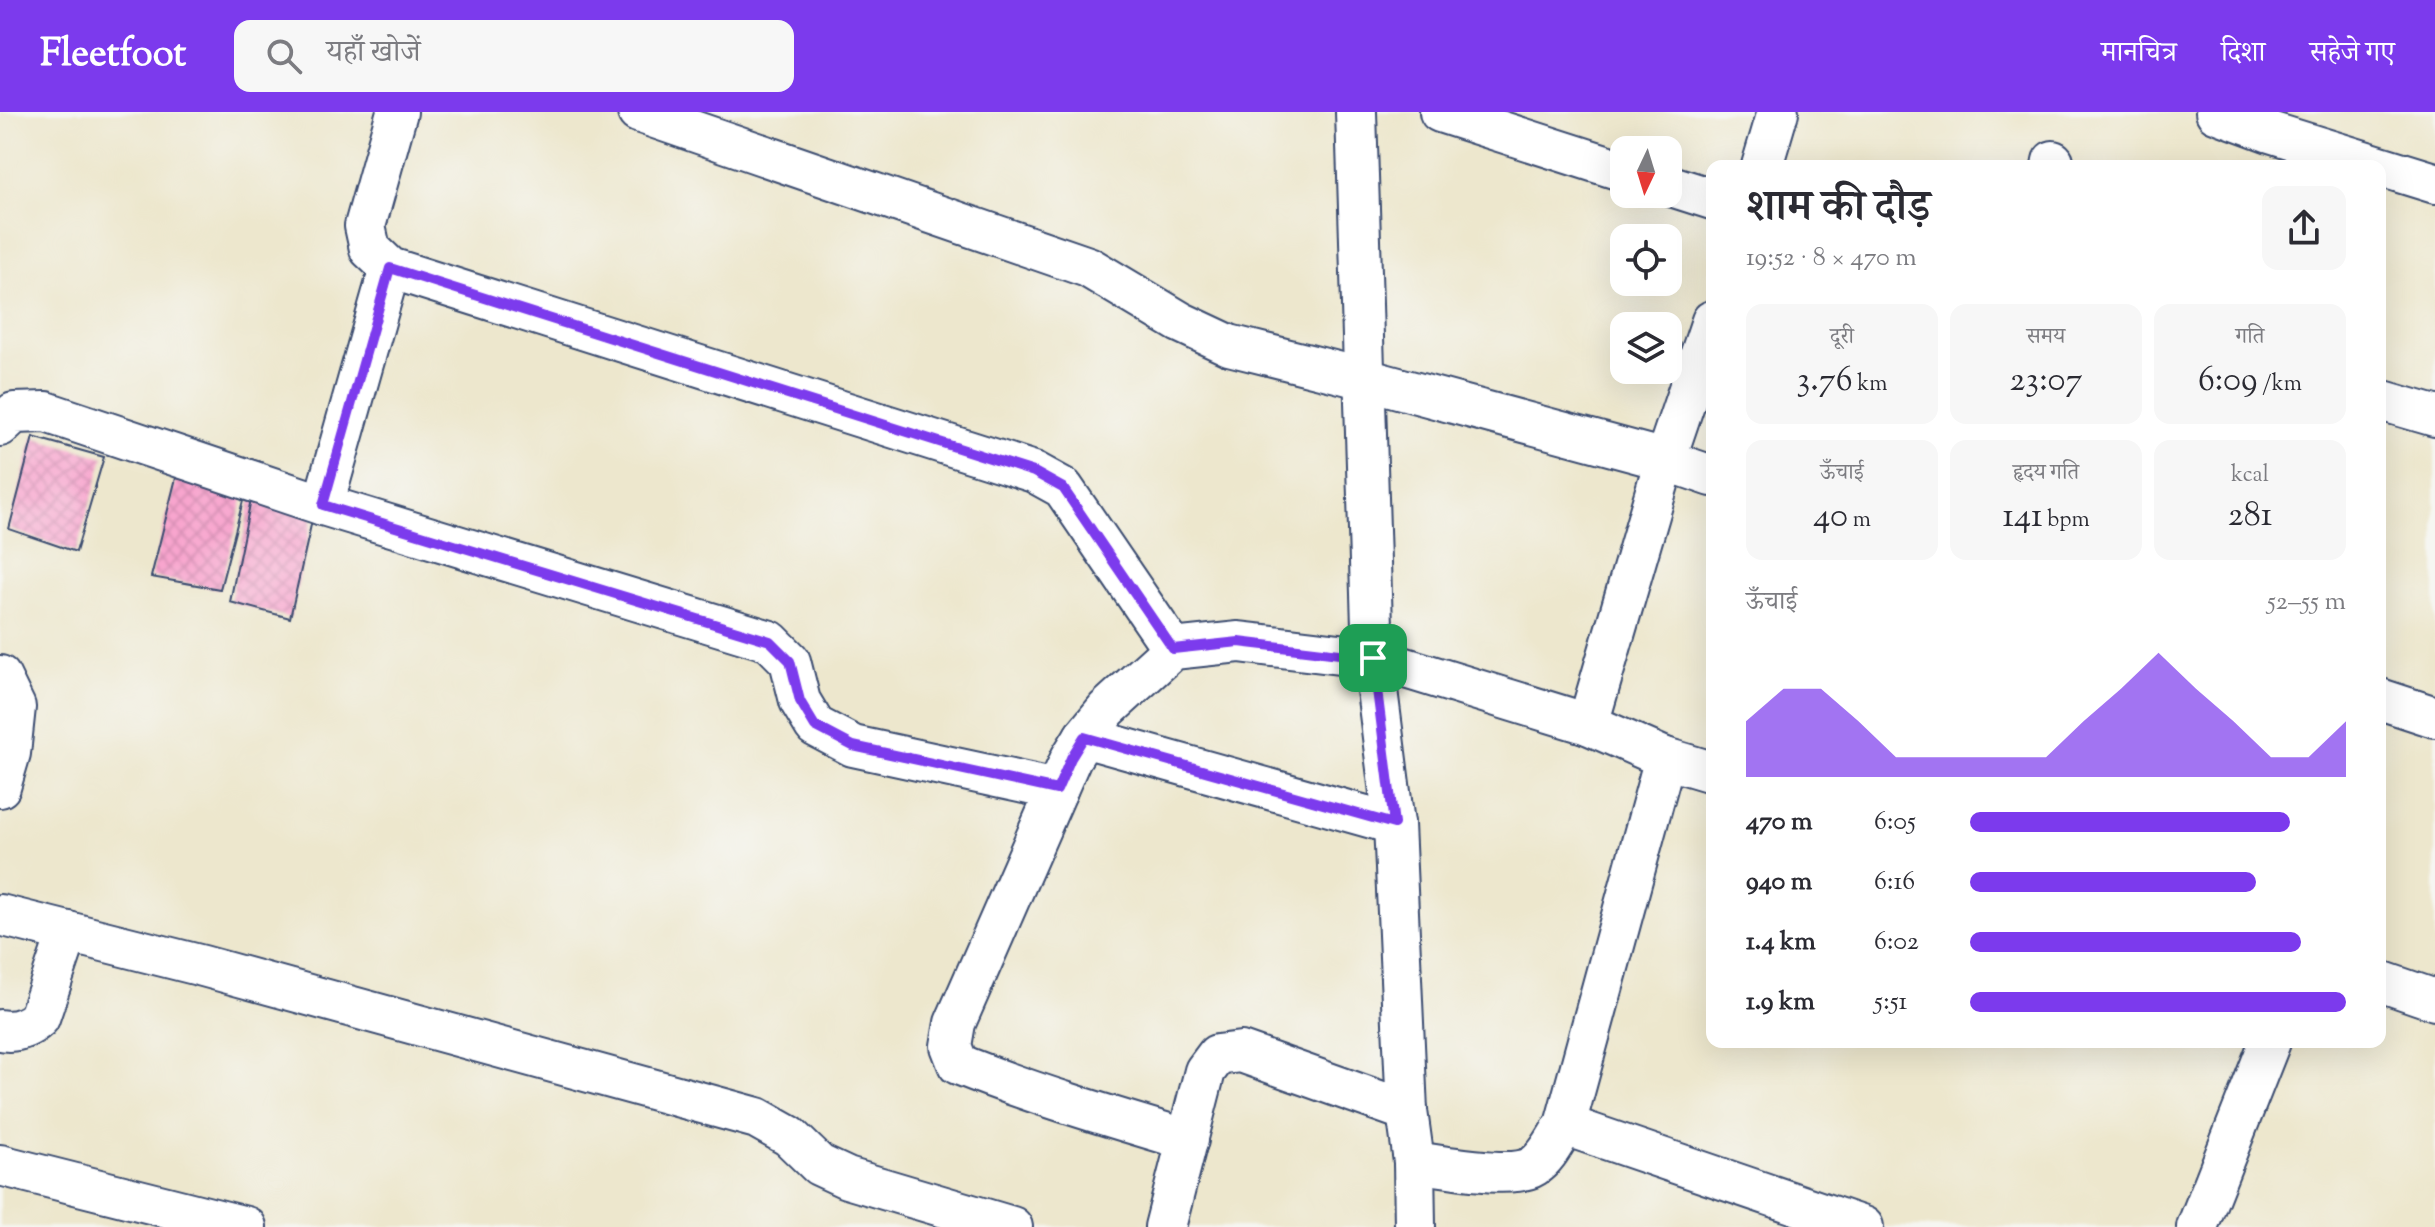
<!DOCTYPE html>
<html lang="hi">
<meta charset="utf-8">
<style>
body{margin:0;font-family:"Sorts Mill Goudy","Noto Serif Devanagari",serif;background:#f7f7f7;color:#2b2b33;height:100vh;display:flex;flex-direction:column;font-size:30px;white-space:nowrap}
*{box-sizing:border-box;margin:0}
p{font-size:26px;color:#7c7c81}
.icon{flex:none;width:44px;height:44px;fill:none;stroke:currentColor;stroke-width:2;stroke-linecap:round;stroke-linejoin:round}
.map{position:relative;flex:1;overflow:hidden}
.details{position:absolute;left:1706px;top:48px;width:680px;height:888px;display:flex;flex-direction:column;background:#fff;border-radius:16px;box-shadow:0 8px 32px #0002}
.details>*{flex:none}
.needle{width:52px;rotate:184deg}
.fabs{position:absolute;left:1610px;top:24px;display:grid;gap:16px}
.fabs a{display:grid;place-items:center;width:72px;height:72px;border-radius:16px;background:#fff;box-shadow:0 8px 32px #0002;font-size:40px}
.pin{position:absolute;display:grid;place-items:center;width:68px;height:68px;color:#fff;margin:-34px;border-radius:16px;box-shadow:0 4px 12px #0006}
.round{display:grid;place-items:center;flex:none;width:84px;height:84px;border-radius:16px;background:#f7f7f7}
.overview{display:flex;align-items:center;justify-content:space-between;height:136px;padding:0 40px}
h1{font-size:44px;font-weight:600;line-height:60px}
.stats{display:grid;grid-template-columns:repeat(3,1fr);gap:12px;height:136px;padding:8px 40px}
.stats div{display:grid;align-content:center;border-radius:16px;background:#f7f7f7;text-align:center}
.stats b{font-size:34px;font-weight:600}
.stats small{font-size:22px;font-weight:400}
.stats p{font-size:22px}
.chart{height:224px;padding:16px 40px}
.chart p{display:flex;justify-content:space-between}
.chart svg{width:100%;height:144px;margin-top:8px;fill:#7c3aed;opacity:.7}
ul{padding:0 40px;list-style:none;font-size:26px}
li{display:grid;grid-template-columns:128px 96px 1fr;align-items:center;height:60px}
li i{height:20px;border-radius:10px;background:#7c3aed}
header{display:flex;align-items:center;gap:48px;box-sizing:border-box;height:112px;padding:0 40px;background:#7c3aed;color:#fff}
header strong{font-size:38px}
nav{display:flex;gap:44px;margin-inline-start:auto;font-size:28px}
.search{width:560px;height:72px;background:#f7f7f7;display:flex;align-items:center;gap:20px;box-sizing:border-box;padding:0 28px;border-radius:16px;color:#7c7c81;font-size:30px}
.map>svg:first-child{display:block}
</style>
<header>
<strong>Fleetfoot</strong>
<div class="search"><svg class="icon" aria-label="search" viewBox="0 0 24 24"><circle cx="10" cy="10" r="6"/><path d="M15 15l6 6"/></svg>यहाँ खोजें</div>
<nav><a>मानचित्र</a><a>दिशा</a><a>सहेजे गए</a></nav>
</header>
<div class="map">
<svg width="2435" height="1115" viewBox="0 0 2435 1115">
<defs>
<pattern id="building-cross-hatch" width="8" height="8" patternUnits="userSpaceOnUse" patternTransform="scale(2)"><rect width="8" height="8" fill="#f8a5ce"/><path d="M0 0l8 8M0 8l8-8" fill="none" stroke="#d48eb3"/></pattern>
</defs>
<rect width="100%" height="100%" fill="#f6f6f2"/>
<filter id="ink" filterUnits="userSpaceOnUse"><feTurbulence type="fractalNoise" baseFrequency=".0125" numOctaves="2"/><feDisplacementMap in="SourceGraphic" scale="16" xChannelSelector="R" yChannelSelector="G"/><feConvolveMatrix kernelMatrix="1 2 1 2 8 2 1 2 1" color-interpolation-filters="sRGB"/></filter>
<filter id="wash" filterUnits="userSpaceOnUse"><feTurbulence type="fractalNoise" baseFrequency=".006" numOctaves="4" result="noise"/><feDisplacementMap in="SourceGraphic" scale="32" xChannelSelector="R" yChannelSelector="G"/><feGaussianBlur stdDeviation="1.8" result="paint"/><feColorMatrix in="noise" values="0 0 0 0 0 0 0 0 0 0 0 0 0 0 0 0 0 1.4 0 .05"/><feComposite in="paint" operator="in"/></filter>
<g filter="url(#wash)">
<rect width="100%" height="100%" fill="#ede7cd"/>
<g id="blocks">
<!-- building -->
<g fill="url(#building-cross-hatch)">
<path d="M33,325L104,345L76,440L9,417Z"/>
<path d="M176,366L245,381L220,477L151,465Z"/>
<path d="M251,387L313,404L290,506L230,490Z"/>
</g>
</g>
</g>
<g filter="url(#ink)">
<use href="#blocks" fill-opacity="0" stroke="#3a4b6f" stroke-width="2"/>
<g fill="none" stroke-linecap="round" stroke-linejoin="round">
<defs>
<g id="minor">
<path d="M397,0L365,114L370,137L390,156L1034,360L1063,376L1173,537"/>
<path d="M638,0L1088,155L1180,210L1229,233L1365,267L1665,348L1712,364"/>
<path d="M1356,0L1373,546L1394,712L1407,999L1414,1050L1415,1115"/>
<path d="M1440,0L1624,59"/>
<path d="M2216,0L2270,20L2435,71"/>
<path d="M1762,54L1778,0"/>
<path d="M2052,54L2053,49"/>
<path d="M1668,73L1712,87"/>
<path d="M2380,288L2435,304"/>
<path d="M0,314L14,301L46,300L323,393L770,529L790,549L800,589L815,614L853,634L1057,678"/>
<path d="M323,393L390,156"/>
<path d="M0,564L15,595L10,641L0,675"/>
<path d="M2380,587L2435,605"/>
<path d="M1588,612L1665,348L1712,209"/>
<path d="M1084,625L1107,597L1173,537L1239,530L1373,546L1588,612L1665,646L1565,1013C1556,1026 1548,1045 1534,1054C1513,1068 1440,1053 1414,1050"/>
<path d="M1665,646L1712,660"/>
<path d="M0,803L203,854L757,1006L789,1024L819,1053L847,1066L1012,1115"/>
<path d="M2380,869L2435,888"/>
<path d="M0,918C15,921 28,916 39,906L68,820"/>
<path d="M1565,1013L1863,1115"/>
<path d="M1188,1028C1111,1005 1033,982 958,952L951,934L955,911L1071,646L1084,625L1394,712"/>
<path d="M0,1053L246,1115"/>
<path d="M1165,1115L1205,959L1217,943L1241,940L1407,999"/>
<path d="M2197,1115L2270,930"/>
</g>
</defs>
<!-- minor casing -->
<use href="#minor" stroke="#3a4b6f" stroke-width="44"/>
<!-- minor -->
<use href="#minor" stroke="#fff" stroke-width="40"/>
</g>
</g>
<g fill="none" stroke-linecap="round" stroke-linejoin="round" filter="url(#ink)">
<defs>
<path id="route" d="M390,156L1034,360L1063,376L1173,537L1239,530L1373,546L1394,712L1084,625L1071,646L1057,678L853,634L815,614L800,589L790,549L770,529L323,393Z"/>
</defs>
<!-- route casing -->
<use href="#route" stroke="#fff" stroke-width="16"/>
<!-- route -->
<use href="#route" stroke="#7c3aed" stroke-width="10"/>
</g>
</svg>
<div class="fabs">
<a><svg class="needle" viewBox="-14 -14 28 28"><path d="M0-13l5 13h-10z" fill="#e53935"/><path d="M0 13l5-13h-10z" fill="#7c7c81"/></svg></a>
<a><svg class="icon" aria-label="locate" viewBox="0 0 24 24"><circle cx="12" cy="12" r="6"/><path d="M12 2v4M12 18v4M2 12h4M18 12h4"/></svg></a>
<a><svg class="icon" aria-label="layers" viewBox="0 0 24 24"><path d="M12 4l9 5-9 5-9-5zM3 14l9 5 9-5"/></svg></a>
</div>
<div class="pin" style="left:1373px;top:546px;background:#1e9e55"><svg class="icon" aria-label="arrive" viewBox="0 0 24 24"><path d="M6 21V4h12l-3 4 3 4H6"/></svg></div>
<section class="details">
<div class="overview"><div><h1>शाम की दौड़</h1><p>19:52 · 8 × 470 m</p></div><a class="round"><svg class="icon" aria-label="share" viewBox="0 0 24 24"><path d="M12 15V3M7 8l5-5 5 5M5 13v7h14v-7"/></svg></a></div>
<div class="stats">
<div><p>दूरी</p><b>3.76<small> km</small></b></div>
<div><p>समय</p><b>23:07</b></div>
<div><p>गति</p><b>6:09<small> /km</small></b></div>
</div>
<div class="stats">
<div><p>ऊँचाई</p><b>40<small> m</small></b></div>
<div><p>हृदय गति</p><b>141<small> bpm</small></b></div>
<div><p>kcal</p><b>281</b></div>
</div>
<div class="chart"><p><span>ऊँचाई</span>52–55 m</p>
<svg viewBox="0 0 160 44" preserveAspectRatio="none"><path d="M0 44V27L10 17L20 17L30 27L40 38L50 38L60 38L70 38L80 38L90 27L100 17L110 6L120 17L130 27L140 38L150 38L160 27V44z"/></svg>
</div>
<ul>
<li><b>470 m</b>6:05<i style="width:85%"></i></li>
<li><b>940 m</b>6:16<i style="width:76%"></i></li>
<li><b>1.4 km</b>6:02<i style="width:88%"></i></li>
<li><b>1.9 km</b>5:51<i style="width:100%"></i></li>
</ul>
</section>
</div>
